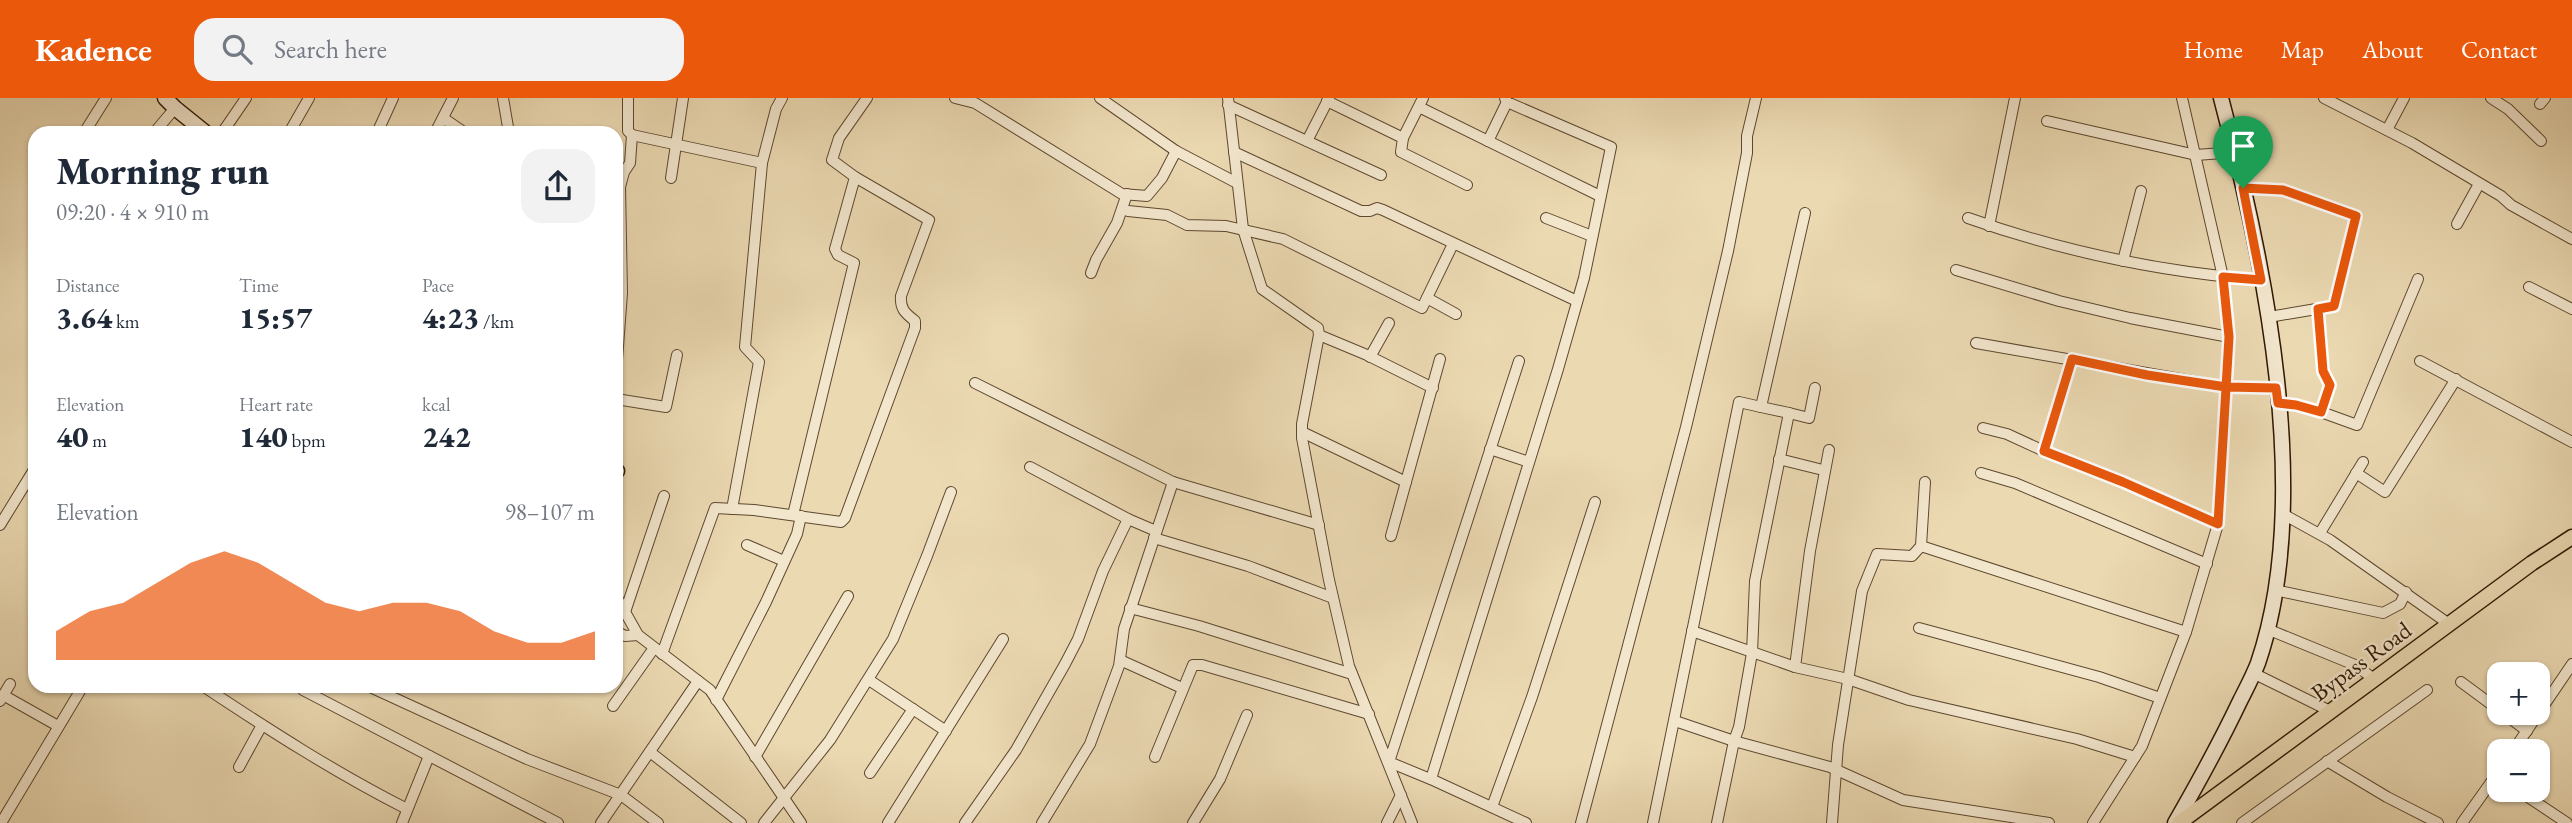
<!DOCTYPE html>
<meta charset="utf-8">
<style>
body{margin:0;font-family:"EB Garamond",serif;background:#f2f2f3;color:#1f2937;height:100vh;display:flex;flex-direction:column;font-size:26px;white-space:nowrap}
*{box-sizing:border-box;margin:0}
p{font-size:23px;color:#747a83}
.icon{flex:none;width:38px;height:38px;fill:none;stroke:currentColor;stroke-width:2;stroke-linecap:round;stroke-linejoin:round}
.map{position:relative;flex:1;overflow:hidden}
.sheet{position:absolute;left:28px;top:28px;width:595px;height:567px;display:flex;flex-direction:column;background:#fff;border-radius:21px;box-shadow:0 2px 5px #0004}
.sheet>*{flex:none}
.fabs{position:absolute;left:2487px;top:564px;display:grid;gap:14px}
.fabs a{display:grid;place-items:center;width:63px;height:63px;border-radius:14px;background:#fff;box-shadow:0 2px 5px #0004;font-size:35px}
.pin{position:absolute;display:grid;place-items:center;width:60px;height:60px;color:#fff;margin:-72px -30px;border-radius:50% 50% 50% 0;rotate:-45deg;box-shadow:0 0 7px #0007}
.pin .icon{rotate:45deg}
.round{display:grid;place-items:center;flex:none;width:74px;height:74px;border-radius:21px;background:#f2f2f3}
.headline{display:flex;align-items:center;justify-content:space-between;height:119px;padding:0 28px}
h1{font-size:38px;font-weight:800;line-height:52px}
.figures{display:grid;grid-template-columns:repeat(3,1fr);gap:10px;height:119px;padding:7px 28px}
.figures div{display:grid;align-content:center}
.figures b{font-size:30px;font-weight:800}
.figures small{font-size:19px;font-weight:400}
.figures p{font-size:19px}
.chart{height:196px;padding:14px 28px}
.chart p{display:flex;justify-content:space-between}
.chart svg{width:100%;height:126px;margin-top:7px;fill:#ea580c;opacity:.7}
header{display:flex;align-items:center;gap:42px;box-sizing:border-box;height:98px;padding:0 35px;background:#ea580c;color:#fff}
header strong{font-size:33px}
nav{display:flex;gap:38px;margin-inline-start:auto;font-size:24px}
.search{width:490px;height:63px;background:#f2f2f3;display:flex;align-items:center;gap:18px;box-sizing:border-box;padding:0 24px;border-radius:21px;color:#747a83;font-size:26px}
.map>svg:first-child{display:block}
</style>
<header>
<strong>Kadence</strong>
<div class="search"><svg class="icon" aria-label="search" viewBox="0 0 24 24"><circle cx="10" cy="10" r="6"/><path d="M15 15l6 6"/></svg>Search here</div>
<nav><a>Home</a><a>Map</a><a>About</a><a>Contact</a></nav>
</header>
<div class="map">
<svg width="2572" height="725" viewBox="0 0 2572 725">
<rect width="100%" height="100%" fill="#ebd9b2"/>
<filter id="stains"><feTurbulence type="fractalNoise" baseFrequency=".00286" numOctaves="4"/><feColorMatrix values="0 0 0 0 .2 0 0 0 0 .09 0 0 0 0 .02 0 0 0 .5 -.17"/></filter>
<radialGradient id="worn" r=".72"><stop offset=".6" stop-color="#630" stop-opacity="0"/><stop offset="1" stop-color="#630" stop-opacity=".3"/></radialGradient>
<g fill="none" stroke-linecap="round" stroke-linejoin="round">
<defs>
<g id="street">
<path d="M503,0L509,35"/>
<path d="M955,0L975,5L1122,96L1147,98L1162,80L1176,53"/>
<path d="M1100,0L1176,53L1237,85"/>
<path d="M1228,0L1243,131L1262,191L1312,226L1318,230L1319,237L1302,326V340L1329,482L1349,568L1412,725"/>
<path d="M1423,0L1403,40L1401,54L1467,87"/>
<path d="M2324,0L2412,45L2501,98L2511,107L2572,141"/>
<path d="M2491,0L2508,11L2541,43"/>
<path d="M1327,3L1403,40"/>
<path d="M2540,6L2545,0"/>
<path d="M1228,7L1381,77"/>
<path d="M1419,9L1600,98"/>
<path d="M443,20L465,35"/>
<path d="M2047,23L2196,57L2236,54"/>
<path d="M2387,32L2404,0"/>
<path d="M84,35L106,0"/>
<path d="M154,35L175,10"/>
<path d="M222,35L246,0"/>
<path d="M289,35L309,0"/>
<path d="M377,35L393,0"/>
<path d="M435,35L453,0"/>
<path d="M632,37L762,65L776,11L782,0"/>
<path d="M1307,43L1329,0"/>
<path d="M1488,43L1507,4"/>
<path d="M1234,54L1361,113H1370L1377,110L1383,112L1577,203"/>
<path d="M671,80L683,0"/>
<path d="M2243,90L2283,92L2356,118L2334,208L2269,219"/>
<path d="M1128,113L1167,117L1187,127L1226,128L1283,141L1422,210L1453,146"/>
<path d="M1546,120L1592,138"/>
<path d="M1968,120C2061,153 2162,174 2261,182"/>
<path d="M2457,126L2479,86"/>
<path d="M1989,128L2015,0"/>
<path d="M2123,163L2141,93"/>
<path d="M1956,172L2059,203L2130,220L2229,239"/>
<path d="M1091,175L1096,162L1117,125L1127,96"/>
<path d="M2529,189L2572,211"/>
<path d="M1427,200L1456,216"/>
<path d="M1319,237L1367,257L1433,290"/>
<path d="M1976,245L2226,289L2276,290"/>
<path d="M1370,259L1389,225"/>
<path d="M2072,262L2044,353L2123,384L2218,426"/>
<path d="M1519,263L1389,664L1435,683L1526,725"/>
<path d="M2420,263L2572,344"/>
<path d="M616,275L622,195L620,89L624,74L630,65L632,37L628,33V0"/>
<path d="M975,285L1173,384L1319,427"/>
<path d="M616,301L666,309L677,257"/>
<path d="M2278,305L2296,307L2321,314L2330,287L2323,273L2318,211"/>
<path d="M2321,314L2357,327L2418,181"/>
<path d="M1789,315L1809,320L1815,290"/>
<path d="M1983,330L2007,336L2044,353"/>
<path d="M1302,334L1406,384"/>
<path d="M1490,351L1529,364"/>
<path d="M1779,361L1819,371"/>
<path d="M1030,369L1128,421L1156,433"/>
<path d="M1981,375L2015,385L2207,466"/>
<path d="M2356,375L2385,394L2456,281"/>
<path d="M1925,384L1921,448L2186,534"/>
<path d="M732,411L759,264L745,249L762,65"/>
<path d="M2281,415L2330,442L2449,526"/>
<path d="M793,417L854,165L838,157L835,151L855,79"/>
<path d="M0,427L35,370"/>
<path d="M2320,435L2363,364"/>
<path d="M1391,438L1440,261"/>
<path d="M1154,440L1248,468L1333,500"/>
<path d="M747,447L784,463"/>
<path d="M2275,492L2383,515L2400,506L2406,494"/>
<path d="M616,498L638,537L710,592L801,725"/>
<path d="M1130,510L1199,528L1352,576"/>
<path d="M625,514L664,398"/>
<path d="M1919,530L2099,579L2160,600"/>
<path d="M2267,531L2355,567L2374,581"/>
<path d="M616,533L625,538L638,537"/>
<path d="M1692,533L1795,569L1848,581L1909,602L2077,641L2135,659"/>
<path d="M662,556L715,410L754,412L841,424L845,420L915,230V223C905,215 900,211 901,198L929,122L855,79L832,62L839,40L867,0"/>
<path d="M1120,562L1182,590"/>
<path d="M1795,569L1810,453L1829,352"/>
<path d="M2253,575L2330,613"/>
<path d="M869,582L946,633"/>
<path d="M2461,584L2499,612"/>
<path d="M203,588C269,632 336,675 407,711"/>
<path d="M368,588L527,661L621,697L658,725"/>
<path d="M303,592L558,725"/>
<path d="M3,597L58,628"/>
<path d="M716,602L766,504L797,436L801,418"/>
<path d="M0,603L10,586"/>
<path d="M613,608L654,550"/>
<path d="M2502,614L2527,633"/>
<path d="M1675,623L1734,643L1830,669L1903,702L2049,725"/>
<path d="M2513,653L2572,566"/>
<path d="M650,654L741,725"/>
<path d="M755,659L848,498"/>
<path d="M1155,659L1193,567H1202L1369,616"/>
<path d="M2327,663L2387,699L2438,725"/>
<path d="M239,669L262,627"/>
<path d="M870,675L913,611"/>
<path d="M1431,681L1558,271L1584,180L1611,49L1507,4L1505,0"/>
<path d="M2516,691L2567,725"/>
<path d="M1492,709L1532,599L1595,404"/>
<path d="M1,725L83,588"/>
<path d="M402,725L429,658"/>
<path d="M601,725L698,583"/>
<path d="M764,725L830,642L893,541L927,458L951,394"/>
<path d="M888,725L1003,541"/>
<path d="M965,725L1016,652L1065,566L1078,541L1103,473L1128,421"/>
<path d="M1042,725L1090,646L1119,568L1124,531L1173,384"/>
<path d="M1193,725L1220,681L1247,617"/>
<path d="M1387,725L1401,697"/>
<path d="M1581,725L1686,329L1728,153L1747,55V38L1756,0"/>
<path d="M1653,725L1739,304L1761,309L1805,115"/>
<path d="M1717,725L1734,643L1739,629L1752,555L1755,483L1789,315L1761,309"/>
<path d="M1832,725L1838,647L1862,493L1877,456L1912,458L1921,448"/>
<path d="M2093,725L2142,648L2186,534L2218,426L2229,239L2223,179L2182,0"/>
<path d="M2242,725L2427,592"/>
<path d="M2462,725L2499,673"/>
</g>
<g id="secondary">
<path d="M165,0L175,10L206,35"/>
<path d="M616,373H617"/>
<path d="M2175,725C2198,685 2220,645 2240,603C2246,591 2253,578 2258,565C2314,400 2265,165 2221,0"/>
</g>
<path id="primary" d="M2179,725L2532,465L2572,439"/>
</defs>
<!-- street casing -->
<use href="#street" stroke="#5e482e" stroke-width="12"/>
<!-- secondary casing -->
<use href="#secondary" stroke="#2f1702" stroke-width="17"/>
<!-- primary casing -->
<use href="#primary" stroke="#2f1702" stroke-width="17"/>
<!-- street -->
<use href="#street" stroke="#f2e6cd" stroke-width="10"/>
<!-- secondary -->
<use href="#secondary" stroke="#f2e6cd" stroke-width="14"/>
<!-- primary -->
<use href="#primary" stroke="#ebd9b2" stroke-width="14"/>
</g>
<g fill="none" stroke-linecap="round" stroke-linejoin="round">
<defs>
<path id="route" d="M2243,90L2261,182L2223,179L2229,239L2218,426L2123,384L2044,353L2072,261L2147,277L2226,289L2276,290L2278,305L2296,307L2321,314L2330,287L2323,273L2318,211L2334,208L2356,118L2283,92L2243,90"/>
</defs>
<!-- route casing -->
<use href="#route" stroke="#fff" stroke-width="14"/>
<!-- route -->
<use href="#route" stroke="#ea580c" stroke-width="9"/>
</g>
<g text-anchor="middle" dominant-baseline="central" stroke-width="5" stroke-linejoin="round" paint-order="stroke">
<!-- street labels -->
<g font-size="24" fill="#2f1702" stroke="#f2e6cd">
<text transform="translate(2361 563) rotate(-36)">Bypass Road</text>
</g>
</g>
<rect width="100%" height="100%" filter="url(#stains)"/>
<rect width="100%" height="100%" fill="url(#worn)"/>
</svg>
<div class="fabs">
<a>+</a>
<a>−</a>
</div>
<div class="pin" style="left:2243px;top:90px;background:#1e9e55"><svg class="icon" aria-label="arrive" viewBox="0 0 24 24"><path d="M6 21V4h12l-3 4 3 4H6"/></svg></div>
<section class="sheet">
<div class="headline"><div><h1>Morning run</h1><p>09:20 · 4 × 910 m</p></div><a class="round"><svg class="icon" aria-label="share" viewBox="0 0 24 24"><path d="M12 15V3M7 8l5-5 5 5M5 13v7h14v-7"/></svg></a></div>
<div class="figures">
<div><p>Distance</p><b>3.64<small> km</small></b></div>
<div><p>Time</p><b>15:57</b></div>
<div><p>Pace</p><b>4:23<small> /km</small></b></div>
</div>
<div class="figures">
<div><p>Elevation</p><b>40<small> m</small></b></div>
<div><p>Heart rate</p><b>140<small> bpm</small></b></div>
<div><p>kcal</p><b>242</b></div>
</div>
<div class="chart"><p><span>Elevation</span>98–107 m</p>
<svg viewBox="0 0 160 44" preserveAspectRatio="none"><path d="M0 44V34L10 27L20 24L30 17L40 10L50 6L60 10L70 17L80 24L90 27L100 24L110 24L120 27L130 34L140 38L150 38L160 34V44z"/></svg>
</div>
</section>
</div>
